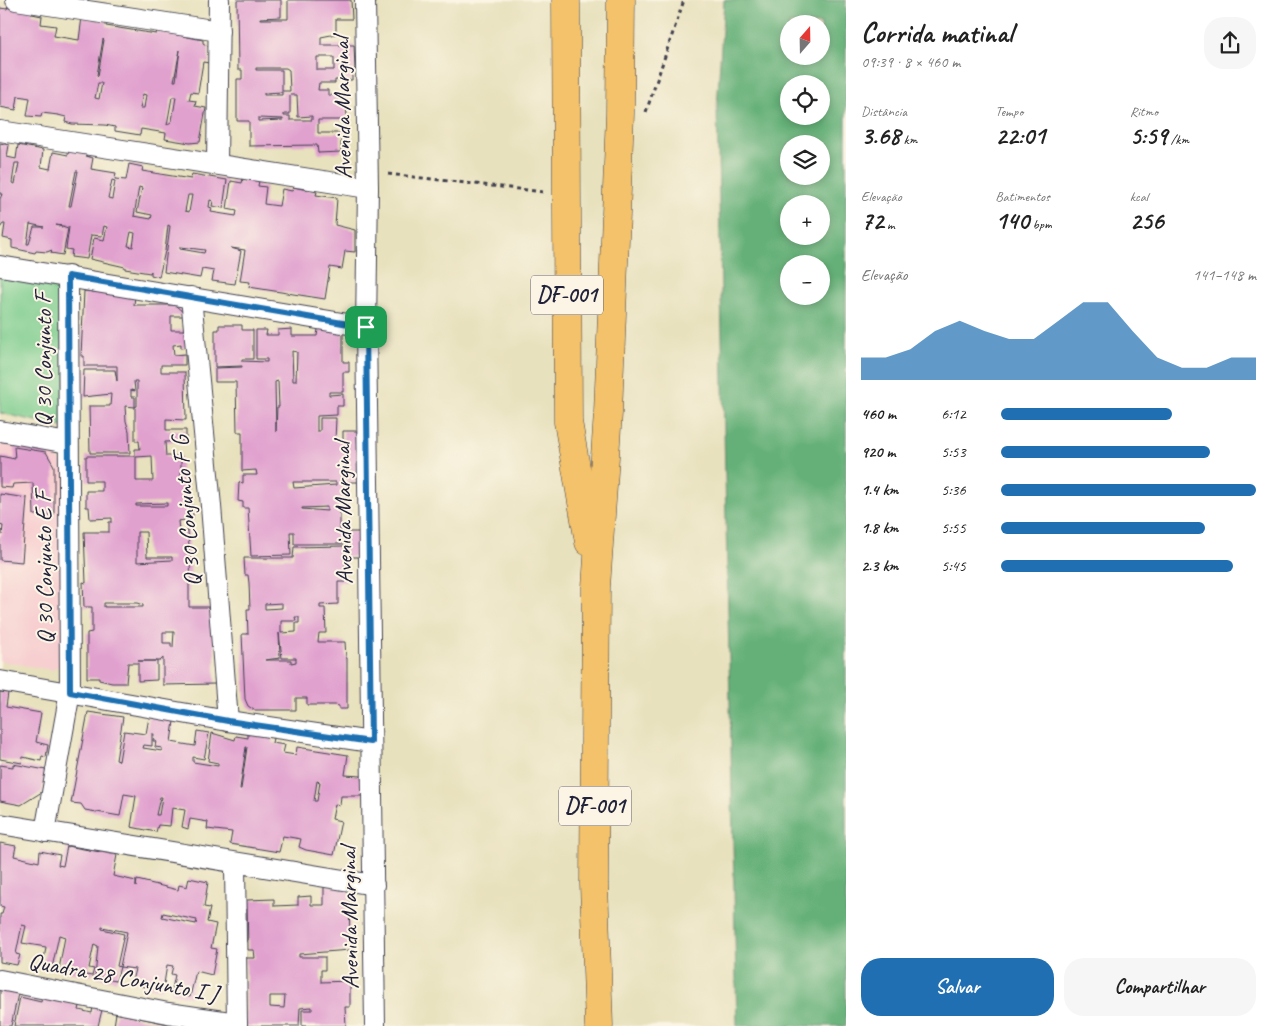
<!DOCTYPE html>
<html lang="pt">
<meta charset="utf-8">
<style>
body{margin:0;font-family:Caveat,sans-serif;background:#f6f6f6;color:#222;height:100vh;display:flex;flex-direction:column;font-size:19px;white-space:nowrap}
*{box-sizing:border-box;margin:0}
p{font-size:16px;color:#767676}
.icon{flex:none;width:28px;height:28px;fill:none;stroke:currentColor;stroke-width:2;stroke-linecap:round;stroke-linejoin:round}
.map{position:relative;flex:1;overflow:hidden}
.details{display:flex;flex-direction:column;background:#fff;width:425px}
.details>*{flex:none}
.needle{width:32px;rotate:20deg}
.tools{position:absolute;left:780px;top:15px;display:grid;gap:10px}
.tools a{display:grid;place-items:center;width:50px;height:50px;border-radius:50%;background:#fff;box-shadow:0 2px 8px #0003;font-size:25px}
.pin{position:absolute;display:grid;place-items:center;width:42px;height:42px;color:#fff;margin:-21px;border-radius:10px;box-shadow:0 2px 8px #0006}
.round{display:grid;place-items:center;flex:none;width:52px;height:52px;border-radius:20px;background:#f6f6f6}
.overview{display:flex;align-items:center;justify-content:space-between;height:85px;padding:0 15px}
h1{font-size:28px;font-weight:700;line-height:38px}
.metrics{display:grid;grid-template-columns:repeat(3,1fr);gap:8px;height:85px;padding:5px 15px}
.metrics div{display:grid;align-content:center}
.metrics b{font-size:25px;font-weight:700}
.metrics small{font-size:14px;font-weight:400}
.metrics p{font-size:14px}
.chart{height:140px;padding:10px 15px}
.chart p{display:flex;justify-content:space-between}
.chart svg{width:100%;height:90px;margin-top:5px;fill:#1f6fb2;opacity:.7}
.action{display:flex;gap:10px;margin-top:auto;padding:10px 15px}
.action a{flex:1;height:58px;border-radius:20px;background:#1f6fb2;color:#fff;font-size:20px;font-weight:700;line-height:58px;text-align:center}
.action a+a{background:#f6f6f6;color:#222}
ul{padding:0 15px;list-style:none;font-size:16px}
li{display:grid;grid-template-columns:80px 60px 1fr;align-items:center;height:38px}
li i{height:12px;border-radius:6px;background:#1f6fb2}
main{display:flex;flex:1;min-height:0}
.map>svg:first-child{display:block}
</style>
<main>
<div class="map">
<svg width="846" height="1026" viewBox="0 0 846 1026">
<rect width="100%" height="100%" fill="#fcf5e5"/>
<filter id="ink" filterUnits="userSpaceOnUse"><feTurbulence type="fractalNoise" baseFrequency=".02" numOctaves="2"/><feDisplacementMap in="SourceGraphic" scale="10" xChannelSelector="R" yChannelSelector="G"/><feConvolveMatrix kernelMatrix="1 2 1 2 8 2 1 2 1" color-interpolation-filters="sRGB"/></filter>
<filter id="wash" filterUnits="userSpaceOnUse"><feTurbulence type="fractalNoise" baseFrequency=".0096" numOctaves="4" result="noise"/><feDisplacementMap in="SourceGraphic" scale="20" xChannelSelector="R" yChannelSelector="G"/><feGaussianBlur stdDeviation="1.12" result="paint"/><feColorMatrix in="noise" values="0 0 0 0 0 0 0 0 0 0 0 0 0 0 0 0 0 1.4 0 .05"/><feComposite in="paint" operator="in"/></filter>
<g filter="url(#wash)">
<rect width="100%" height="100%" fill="#e8e1bd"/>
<!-- built -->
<path fill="#f7cfd0" d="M0,441L50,450L66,467L64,662L52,670L0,661Z"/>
<!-- green -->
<path fill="#7ccc8d" stroke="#4f7764" d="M0,270L71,281L63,427L0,413Z"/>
<!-- forest -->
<path fill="#65b078" stroke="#44695a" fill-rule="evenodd" d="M724,0H846V1026H737L717,107ZM789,24H821V56H789ZM789,84H821V116H789ZM789,144H821V176H789ZM789,204H821V236H789ZM789,264H821V296H789Z"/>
<g id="blocks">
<!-- building -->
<g fill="#e1a1cf" fill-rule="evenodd">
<path d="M237,0H281V17L260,18V19H288V0H351L352,19H336V34L321,37V45H354L355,70H352V80H335V83H319L318,90H328V95H346L347,120H318V133H341V152L318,153L317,145L249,146V121H237V79H242V70H238ZM317,57H334V70H317ZM256,68H286L289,70L290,91H282V70H256ZM282,92V95H264V93ZM290,95H297L298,117L312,116V120H290V116H284V114H290ZM258,118L283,119V120L258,121Z"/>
<path d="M8,6L33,10L32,14L42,16L41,24L56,26L54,36L79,40L82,17L107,21L106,26L156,34L157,31L203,40V43L209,47V63L203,62L198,93L191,92L189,100L196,101L195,106L206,108L200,142L190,143L165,139L166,133L141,129L140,135L115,131V127L105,125L72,124L65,122L66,117L58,115L42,113L41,117L27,116L30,98L18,96L16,110L0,107V8L7,9ZM103,39L104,40L98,76L97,75ZM180,50L176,81H174ZM98,83H102L99,99L95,98ZM143,94L146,95L144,108H140ZM172,97H176L172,121L167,125Z"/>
<path d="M0,143L9,145L7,157L16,159L18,145L43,150L41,167L50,169L53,152L68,155L69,148L87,152L86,156L93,158L91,169L116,173L115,179L126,180L129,164L143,167L142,171L166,175L191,179L192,174L227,180L223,208L212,206L213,201L210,200L209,207L212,208L211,212L217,213L236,216L237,211L227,209L231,181L242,183L243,179L259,181L258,186L266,187L264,204L279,206L282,189L292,191L293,187L317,192L316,195L337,198L335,225L355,230V252L345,251L342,269L330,267L325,299L249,287L250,282L240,281L245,250L231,248L241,251L235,284L212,281L214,271L202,269L200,278L164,272L170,226L168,225L165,251L159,277L151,275V271L150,273L125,269V267L90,259L94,238L104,240L107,227L104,226L102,236L91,235L87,259L71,257L72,250L66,249L69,227L56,225L68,229L63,255L51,253L52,250L47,252L36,251L35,253L12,248V240L3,238L5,224H3L0,228V199L2,194H0ZM15,163H19L15,184L12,183ZM76,171H78L71,206H69ZM112,180L115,181L112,199L108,198ZM139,187L142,188L137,212L152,215L151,219L134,216ZM188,195H192L189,212L185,211ZM30,224L44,227H34L29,244H27ZM131,232L135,233L133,247L128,246ZM180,247L205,250L204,253L180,249Z"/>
<path d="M84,291L135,296L134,305H175L185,314V316H171V330H185L186,347L181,348V344L173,345L174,355L185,354V365H161V372H185L186,420L166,419V430H186V441L165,442L166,456H181V481H188V505H193V519L178,521L179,531H188L191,581H189V607H208L215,624V684L163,685V658L160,661H138H157V680L138,681V663H128L126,683H112L99,680V678H87V633L92,632V607H84L83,582L86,583L84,532H109V522H112V518L90,519L89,507H86V491H102V481H86V456H135V449H140L139,441H135V407L125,406L126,421L129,431L130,453H90L89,406H110L111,394L83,397L84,370H115L117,381V366H84V356H81ZM134,381H137V406L135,407V397H131V390L135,391ZM152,456L153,481H136V457ZM167,503V506H136V504ZM137,532H146L147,557H172V560L137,562ZM104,603H137L143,605V607H104ZM163,632H174L173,647H171V643H163Z"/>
<path d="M219,325H242V330H253V359H242V361L267,362V359H256V330H267L266,335H278V330L292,329V336H317L318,329H338L343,333V362H349V372H343V392H329V395L343,394V406H337V415L317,416V431H320V418H336L335,441H343V431H357L359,482H347V507H340V532H359V557H345L346,582H338V604L320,605V608H325L326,633H319L318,642H345L346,658H347V709H339V706L335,705H307V698H296V710H254L248,706L245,699L242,634H248L247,609H250L249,583L248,575H245L244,558H293L294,547L345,546V544H294V532H290L291,555L251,556L248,508H243V502L238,501L239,482L243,483V475H257L256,470L242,471V432H237L236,382H215V368L242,367V366L215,367V330H219ZM292,351L297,352L296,381H293ZM278,381L279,407H277L276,432L275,382ZM293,482H336V485L294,488ZM327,507V511L302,509V508ZM282,603V608L265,609V604ZM295,617H299V623H296V632L281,633V621H296ZM279,633L282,658H296V662L291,663V660H265L280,658Z"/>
<path d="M14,447L46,452L54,466V515H34L33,483L13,484L12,488L0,487V456L15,459Z"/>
<path d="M0,494L27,498L22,562L0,560V535H2L3,526L0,525Z"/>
<path d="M0,692L8,693L6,707L41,713L36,742L48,745L46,757L42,756L41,761L23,757L22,763L0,759Z"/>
<path d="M88,712L123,717L116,760L119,761L124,731L146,734L149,717L174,721L171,742L195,746L197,731L209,733L204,759L193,757V762L218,766V763L208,761L212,733L235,740L236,736L248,738V733L273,738L272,743L285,745L283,753L296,755L297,747L348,755L345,775L361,776L363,796H341L340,805L335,804L332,819L341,821L334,855L306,850L299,847L301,839L283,836L279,852L230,844L232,832L207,829L208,822L190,819L188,829L182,827L185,810L172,808L170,826L158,825L156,832L131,827L136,796L124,794L120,816L85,810L81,804L71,803ZM152,734H154L153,741H156L155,747L162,748V751L143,748L144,745L152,746ZM246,747H247L241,789H240ZM317,781L320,782L317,801H314ZM160,797H162L159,815H156Z"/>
<path d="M13,764L46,770L42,792L21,805L0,801V765L13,767Z"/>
<path d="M0,843L16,846L14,856L39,862L40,851L60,855L58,865L63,866L67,846L117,855L113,876L136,881V887L137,880L178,890L179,885L187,887L189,878L208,882L204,907L210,908L207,922L216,924L211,948L217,949L212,975L196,971L190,997L171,993L175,975L171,974L173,966L167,965L163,990L141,986L142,983L132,981L135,969L120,967L116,981L95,977L98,946L94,944L89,968L94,969L92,976L67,972L59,969L65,937L59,935L52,968L43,966L46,947L22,943L26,926L22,925L16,954L20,955L17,965L0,962V914H2L4,907L0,906ZM163,913L197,920L196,924L162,917ZM102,927L127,932L120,967L117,966L124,934L102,929Z"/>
<path d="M324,885L349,888L350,950L299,954V957H325V970H321V982L350,981V1007H345L346,1026H302V1010H312V1007L300,1008L299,1026H246V958H255L254,950H248L247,900L274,899V906L298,905V897L311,896V905H324ZM270,996H285L284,1008L270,1007Z"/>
<path d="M0,984L19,989L11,1026H0Z"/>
<path d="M20,997L41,1002L42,997L80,1006L79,1010L92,1013L93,1006L102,1010L98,1026H14Z"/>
<path d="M116,1013L168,1024L169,1021L176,1022L175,1026H114Z"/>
</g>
</g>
</g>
<g filter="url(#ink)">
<use href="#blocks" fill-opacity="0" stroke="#403f4e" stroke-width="1"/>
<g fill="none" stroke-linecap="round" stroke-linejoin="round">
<defs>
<g id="street">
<path d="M16,0L219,31"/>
<path d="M365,0L368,188L366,327L375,1026"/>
<path d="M0,131L368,188"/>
<path d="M217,164L219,0"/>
<path d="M0,266L366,327"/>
<path d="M191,297L211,506L228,721"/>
<path d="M0,431L68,443"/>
<path d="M0,681L228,721L371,742"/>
<path d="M0,824L374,885"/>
<path d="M45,832L70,692L68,276"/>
<path d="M235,864L237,1026"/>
<path d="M0,980L168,1013L237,1023"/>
</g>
<g id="primary">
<path d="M566,0L568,422L589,542"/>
<path d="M599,1026L594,884L596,587L608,413L620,114L621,0"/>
</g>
</defs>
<!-- street casing -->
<use href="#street" stroke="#403f4e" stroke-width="22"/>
<!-- primary casing -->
<use href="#primary" stroke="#403f4e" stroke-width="29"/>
<!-- path -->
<g stroke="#403f4e" stroke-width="3" stroke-dasharray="4 4" stroke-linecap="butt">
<path d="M646,112L684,0"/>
<path d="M388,174L544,192"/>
</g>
<!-- street -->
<use href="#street" stroke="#fff" stroke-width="20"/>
<!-- primary -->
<use href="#primary" stroke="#f3c26a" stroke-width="28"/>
</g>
</g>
<g fill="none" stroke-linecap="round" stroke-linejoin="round" filter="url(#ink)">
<defs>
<path id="route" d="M68,276L366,327L371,742L228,721L70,692Z"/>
</defs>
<!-- route casing -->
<use href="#route" stroke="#fff" stroke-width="10"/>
<!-- route -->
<use href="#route" stroke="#1f6fb2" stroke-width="6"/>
</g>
<g text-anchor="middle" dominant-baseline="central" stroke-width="4" stroke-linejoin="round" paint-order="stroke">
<!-- shield labels -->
<g fill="#fcf5e5" stroke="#63616e" stroke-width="1">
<rect x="531" y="275.5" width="72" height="39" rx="4"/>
<rect x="559" y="786.5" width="72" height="39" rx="4"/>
</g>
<g font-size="22" font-weight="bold" fill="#22223b">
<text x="567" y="295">DF-001</text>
<text x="595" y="806">DF-001</text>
</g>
<!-- street labels -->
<g font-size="24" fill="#22223b" stroke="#fcf5e5">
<text transform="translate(342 108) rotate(-91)">Avenida Marginal</text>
<text transform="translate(43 360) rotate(-90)">Q 30 Conjunto F</text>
<text transform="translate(186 511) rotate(-95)">Q 30 Conjunto F G</text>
<text transform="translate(343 513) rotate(-91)">Avenida Marginal</text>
<text transform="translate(44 568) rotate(-91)">Q 30 Conjunto E F</text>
<text transform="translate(349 918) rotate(-91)">Avenida Marginal</text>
<text transform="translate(123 977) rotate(10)">Quadra 28 Conjunto I J</text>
</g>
</g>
</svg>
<div class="tools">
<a><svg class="needle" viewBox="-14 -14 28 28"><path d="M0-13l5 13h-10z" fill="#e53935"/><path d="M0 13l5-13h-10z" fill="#767676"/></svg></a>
<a><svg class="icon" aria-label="locate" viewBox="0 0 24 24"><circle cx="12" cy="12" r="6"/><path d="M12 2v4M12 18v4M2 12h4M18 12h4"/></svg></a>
<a><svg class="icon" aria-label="layers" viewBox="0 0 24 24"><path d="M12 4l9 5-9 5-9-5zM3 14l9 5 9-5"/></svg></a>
<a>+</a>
<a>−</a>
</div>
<div class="pin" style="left:366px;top:327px;background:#1e9e55"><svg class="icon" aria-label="arrive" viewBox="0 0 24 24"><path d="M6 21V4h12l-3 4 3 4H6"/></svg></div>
</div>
<section class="details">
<div class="overview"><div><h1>Corrida matinal</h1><p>09:39 · 8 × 460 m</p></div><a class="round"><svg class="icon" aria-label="share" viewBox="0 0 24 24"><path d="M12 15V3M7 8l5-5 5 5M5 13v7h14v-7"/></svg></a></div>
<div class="metrics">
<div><p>Distância</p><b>3.68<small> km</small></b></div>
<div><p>Tempo</p><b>22:01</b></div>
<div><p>Ritmo</p><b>5:59<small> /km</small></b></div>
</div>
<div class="metrics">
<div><p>Elevação</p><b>72<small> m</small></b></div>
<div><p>Batimentos</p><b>140<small> bpm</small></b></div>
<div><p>kcal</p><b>256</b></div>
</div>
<div class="chart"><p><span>Elevação</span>141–148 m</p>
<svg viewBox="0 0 160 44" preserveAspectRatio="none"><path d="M0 44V33L10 33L20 29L30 20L40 15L50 20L60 24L70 24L80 15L90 6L100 6L110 20L120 33L130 38L140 38L150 33L160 33V44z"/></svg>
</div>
<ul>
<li><b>460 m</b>6:12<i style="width:67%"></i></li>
<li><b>920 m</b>5:53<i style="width:82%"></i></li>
<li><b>1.4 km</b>5:36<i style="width:100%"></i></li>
<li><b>1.8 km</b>5:55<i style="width:80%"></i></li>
<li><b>2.3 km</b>5:45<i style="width:91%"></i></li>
</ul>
<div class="action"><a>Salvar</a><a>Compartilhar</a></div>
</section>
</main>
